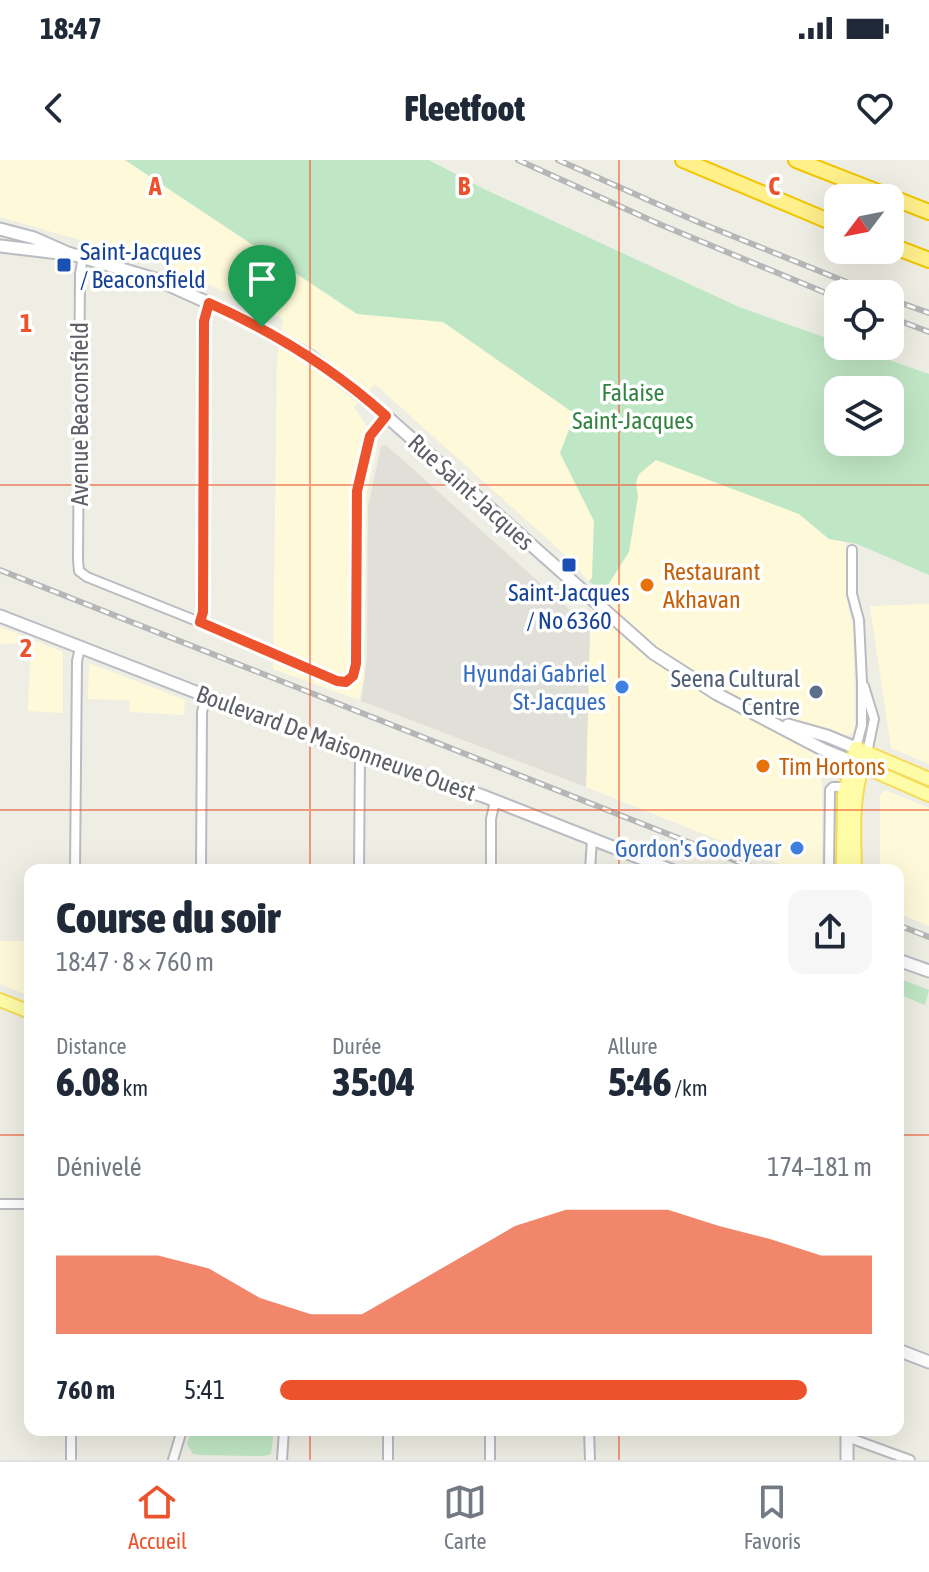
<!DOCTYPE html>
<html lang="fr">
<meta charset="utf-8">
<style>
body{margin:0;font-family:"Asap Condensed",sans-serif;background:#f6f6f7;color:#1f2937;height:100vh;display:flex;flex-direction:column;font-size:30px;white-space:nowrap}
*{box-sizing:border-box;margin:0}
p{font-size:26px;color:#747a83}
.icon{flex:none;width:44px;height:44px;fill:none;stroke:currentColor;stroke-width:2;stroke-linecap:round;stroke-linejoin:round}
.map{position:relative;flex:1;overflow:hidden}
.sheet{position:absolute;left:24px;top:704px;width:880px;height:572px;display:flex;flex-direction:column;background:#fff;border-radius:16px;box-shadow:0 8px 32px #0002}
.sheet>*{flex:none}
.needle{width:52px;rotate:238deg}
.controls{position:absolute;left:824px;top:24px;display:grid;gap:16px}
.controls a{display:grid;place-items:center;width:80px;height:80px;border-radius:16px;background:#fff;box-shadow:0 8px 32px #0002;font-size:40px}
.pin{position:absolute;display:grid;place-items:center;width:68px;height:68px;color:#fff;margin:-82px -34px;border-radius:50% 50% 50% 0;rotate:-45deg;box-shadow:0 0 8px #0007}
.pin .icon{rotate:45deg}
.round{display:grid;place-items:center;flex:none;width:84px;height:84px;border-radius:16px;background:#f6f6f7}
.summary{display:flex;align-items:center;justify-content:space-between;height:136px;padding:0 32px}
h1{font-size:44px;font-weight:800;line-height:60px}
.stats{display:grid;grid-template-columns:repeat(3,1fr);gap:12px;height:136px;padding:8px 32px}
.stats div{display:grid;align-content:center}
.stats b{font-size:40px;font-weight:800}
.stats small{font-size:22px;font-weight:400}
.stats p{font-size:22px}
.chart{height:224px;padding:16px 32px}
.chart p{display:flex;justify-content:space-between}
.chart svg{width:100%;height:144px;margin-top:8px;fill:#ec532c;opacity:.7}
ul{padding:0 32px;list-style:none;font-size:26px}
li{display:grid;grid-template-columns:128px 96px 1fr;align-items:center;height:60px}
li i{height:20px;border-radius:10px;background:#ec532c}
.status{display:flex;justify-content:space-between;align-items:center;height:56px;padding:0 40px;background:#fff;direction:ltr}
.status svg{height:22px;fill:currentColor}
header{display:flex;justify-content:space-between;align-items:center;height:104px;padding:0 32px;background:#fff;font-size:36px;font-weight:800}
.menu{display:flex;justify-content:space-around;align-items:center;height:112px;border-top:2px solid #e0e1e3;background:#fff;font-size:22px;color:#747a83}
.menu a{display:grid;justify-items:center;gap:4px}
.menu .active{color:#ec532c}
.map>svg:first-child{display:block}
</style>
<div class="status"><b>18:47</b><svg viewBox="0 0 49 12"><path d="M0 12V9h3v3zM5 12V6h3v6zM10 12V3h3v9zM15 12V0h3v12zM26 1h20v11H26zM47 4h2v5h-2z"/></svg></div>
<header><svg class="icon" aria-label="back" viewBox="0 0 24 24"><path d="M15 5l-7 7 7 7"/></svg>Fleetfoot<svg class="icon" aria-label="heart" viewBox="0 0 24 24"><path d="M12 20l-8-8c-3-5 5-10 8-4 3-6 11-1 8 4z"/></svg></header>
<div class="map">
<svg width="929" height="1300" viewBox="0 0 929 1300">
<rect width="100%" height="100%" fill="#efeee4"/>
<!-- commercial -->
<g fill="#fefad9">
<path d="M0,0H125L357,154L443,162L575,254L560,293L594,361L592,419L589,421L562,392L375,224L354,247L378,283L367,333L364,518L359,540L273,509L277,198L283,159L167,105L0,57Z"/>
<path d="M656,300L799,354L829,379L846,382V437L853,468L855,567L851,574L846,575L828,569L822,600V710H794L586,627L590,468L610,420L638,337L636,322L639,314Z"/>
<path d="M929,444V604L891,588L870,446Z"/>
<path d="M0,467L23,476V483L0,484Z"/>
<path d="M31,479L63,492V553L28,551Z"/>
<path d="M89,503L185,540L184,555L129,552L130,540L88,539Z"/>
<path d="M885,630L929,648V766L898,753V710H880V635Z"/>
<path d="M0,781H30V836L0,824Z"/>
</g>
<!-- industrial -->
<path fill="#e0dfd8" d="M386,285L590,468L586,627L361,541L367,500L368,346L381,287Z"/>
<!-- green -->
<g fill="#c0e7c5" fill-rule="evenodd">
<path d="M125,0H429L482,28L739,147L838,182V186H850L929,214V415L857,384L829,379L799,354L656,300L639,314L636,322L638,337L629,392L603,433L589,421L592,418L594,361L560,293L575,254L443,162L357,154ZM838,230H890V282H838Z"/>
<path d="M898,818L929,830L925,845L898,834Z"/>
<path d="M192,1270H274L271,1294L264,1296L199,1295L193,1294L187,1284Z"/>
</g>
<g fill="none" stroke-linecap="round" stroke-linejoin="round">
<defs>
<g id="street">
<path d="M83,97L80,114L78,400L79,411L87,417L272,491L337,521H348L353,516L356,504L357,331L370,276L386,256"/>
<path d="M852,390V434L859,460L862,522V565L856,588"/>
<path d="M200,462L203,452L204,161L209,143"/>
<path d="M864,526L874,559L867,593"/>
<path d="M75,710L77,501L80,488"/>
<path d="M201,710L202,552L206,537"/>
<path d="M359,710L360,596"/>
<path d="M491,710V659L495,641"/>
<path d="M590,710L592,679"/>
<path d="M829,710L830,630L833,627H845"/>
<path d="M0,1044H30"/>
<path d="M388,1270V1300"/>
<path d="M490,1270V1300"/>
<path d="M589,1270L590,1300"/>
<path d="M847,1277L910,1300"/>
<path d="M71,1300V1270"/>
<path d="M173,1300L182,1270"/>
<path d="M282,1300L284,1270"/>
</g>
<g id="secondary">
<path d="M0,69L34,78L68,93L155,119L240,157L310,196L375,246L653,493L717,534L824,590L851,601"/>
<path d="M0,86L59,93"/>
<path d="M0,456L345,590L483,636L671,710"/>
<path d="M788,565L827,576L856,588"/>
<path d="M898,800L929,811"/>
<path d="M898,1190L929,1202"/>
<path d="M847,1270V1300"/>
</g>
<g id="primary">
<path d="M858,604L929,635"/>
<path d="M843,710L844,636L856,588L929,619"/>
<path d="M855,710C854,667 851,634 867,593"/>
<path d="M0,840L30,852"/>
</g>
<g id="highway">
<path d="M683,0L838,65"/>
<path d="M796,0L929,52"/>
<path d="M890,85L929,100"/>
</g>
</defs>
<!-- street casing -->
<use href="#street" stroke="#b9bbc0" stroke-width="12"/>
<!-- secondary casing -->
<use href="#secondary" stroke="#b9bcc2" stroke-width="15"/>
<!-- primary casing -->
<use href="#primary" stroke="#f4db58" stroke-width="16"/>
<!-- highway casing -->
<use href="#highway" stroke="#f2c500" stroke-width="18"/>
<!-- street -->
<use href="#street" stroke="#fff" stroke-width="8"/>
<!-- secondary -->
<use href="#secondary" stroke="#fff" stroke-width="11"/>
<!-- primary -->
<use href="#primary" stroke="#fffca8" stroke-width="12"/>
<!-- highway -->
<use href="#highway" stroke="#fff08b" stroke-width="14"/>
<defs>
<g id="rail">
<path d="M518,0L659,64L838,138"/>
<path d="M558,0L698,62L876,134"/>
<path d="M890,139L929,153"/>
<path d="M890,157L929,172"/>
<path d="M0,410L759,710"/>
<path d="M898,765L929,777"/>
</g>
</defs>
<!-- rail casing -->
<use href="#rail" stroke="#b5b6b6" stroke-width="6"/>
<!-- rail -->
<use href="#rail" stroke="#fff" stroke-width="3" stroke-dasharray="9" stroke-linecap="butt"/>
</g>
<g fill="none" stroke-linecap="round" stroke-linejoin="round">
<defs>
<path id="route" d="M209,143C274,172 333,208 386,256L370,276L357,331L356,504L353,516L346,522L337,521L200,462L203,452L204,161Z"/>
</defs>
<!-- route casing -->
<use href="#route" stroke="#fff" stroke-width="16"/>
<!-- route -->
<use href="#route" stroke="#ec532c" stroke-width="10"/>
</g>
<!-- grid -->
<path fill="none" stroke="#ec532c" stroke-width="2" stroke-opacity="0.55" d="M310,0V710M619,0V710M0,325H929M0,650H929M0,975H30M898,975H929M310,1270V1300M619,1270V1300"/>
<!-- markers -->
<g fill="#1a4fb4" stroke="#fff" stroke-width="3">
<rect x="56" y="97" width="16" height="16" rx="4"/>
<rect x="561" y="397" width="16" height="16" rx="4"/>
</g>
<g fill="#e8710a" stroke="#fff" stroke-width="3">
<circle cx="647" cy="425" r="8"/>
<circle cx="763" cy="606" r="8"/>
</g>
<g fill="#3f7fe0" stroke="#fff" stroke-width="3">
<circle cx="622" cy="527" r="8"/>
<circle cx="797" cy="688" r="8"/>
</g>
<circle fill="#5c6f8a" stroke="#fff" stroke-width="3" cx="816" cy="532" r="8"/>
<g text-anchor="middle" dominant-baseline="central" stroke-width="7" stroke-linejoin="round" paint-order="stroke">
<!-- transit labels -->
<g font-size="24" fill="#164399" stroke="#fff" text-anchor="start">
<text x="80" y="91">Saint-Jacques<tspan x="80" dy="28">/ Beaconsfield</tspan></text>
<text x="569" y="432" text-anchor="middle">Saint-Jacques<tspan x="569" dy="28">/ No 6360</tspan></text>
</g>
<!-- park labels -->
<g font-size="24" fill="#338441" stroke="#fff">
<text x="633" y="232">Falaise<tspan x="633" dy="28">Saint-Jacques</tspan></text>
</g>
<!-- street labels -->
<g font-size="24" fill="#5c5f65" stroke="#fff">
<text transform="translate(79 254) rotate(-90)">Avenue Beaconsfield</text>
<text transform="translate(471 332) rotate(42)">Rue Saint-Jacques</text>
<text transform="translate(336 583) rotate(20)">Boulevard De Maisonneuve Ouest</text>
</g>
<!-- food labels -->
<g font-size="24" fill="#c56008" stroke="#fff" text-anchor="start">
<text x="663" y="411">Restaurant<tspan x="663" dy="28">Akhavan</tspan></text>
<text x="779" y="606">Tim Hortons</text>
</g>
<!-- shop labels -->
<g font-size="24" fill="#366cbe" stroke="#fff" text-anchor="end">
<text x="606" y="513">Hyundai Gabriel<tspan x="606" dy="28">St-Jacques</tspan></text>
<text x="781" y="688">Gordon's Goodyear</text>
</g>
<!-- service labels -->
<g font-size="24" fill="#4e5e75" stroke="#fff" text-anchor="end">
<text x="800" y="518">Seena Cultural<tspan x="800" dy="28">Centre</tspan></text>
</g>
</g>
<g font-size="26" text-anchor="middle" font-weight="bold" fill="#ec532c" stroke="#fff" stroke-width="7" stroke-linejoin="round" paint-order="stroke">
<text x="155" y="35">A</text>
<text x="464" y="35">B</text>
<text x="774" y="35">C</text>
<text x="26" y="172">1</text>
<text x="26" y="497">2</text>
</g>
</svg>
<div class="controls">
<a><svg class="needle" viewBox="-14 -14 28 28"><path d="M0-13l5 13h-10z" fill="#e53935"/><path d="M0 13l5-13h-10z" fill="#747a83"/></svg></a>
<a><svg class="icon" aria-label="locate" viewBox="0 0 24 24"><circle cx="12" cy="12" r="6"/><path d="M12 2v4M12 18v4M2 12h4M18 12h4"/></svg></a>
<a><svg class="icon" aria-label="layers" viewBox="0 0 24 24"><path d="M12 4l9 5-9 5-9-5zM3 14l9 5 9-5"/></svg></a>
</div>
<div class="pin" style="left:262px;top:167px;background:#1e9e55"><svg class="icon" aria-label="arrive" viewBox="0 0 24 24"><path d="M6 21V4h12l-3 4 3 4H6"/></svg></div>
<section class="sheet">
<div class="summary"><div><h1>Course du soir</h1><p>18:47 · 8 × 760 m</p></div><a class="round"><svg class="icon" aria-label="share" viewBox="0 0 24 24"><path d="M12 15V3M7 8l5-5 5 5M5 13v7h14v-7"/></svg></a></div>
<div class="stats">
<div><p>Distance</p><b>6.08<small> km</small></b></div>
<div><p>Durée</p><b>35:04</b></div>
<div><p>Allure</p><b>5:46<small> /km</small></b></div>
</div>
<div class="chart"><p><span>Dénivelé</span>174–181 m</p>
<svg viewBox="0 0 160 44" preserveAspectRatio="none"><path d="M0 44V20L10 20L20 20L30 24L40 33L50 38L60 38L70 29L80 20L90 11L100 6L110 6L120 6L130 11L140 15L150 20L160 20V44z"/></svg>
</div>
<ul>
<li><b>760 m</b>5:41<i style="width:89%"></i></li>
</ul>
</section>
</div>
<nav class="menu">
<a class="active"><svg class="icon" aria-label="home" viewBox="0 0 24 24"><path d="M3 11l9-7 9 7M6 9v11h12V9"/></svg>Accueil</a>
<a><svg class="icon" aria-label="map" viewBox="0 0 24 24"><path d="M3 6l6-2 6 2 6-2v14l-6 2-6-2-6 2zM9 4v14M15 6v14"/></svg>Carte</a>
<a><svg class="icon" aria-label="saved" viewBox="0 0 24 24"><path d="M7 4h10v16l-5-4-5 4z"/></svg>Favoris</a>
</nav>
